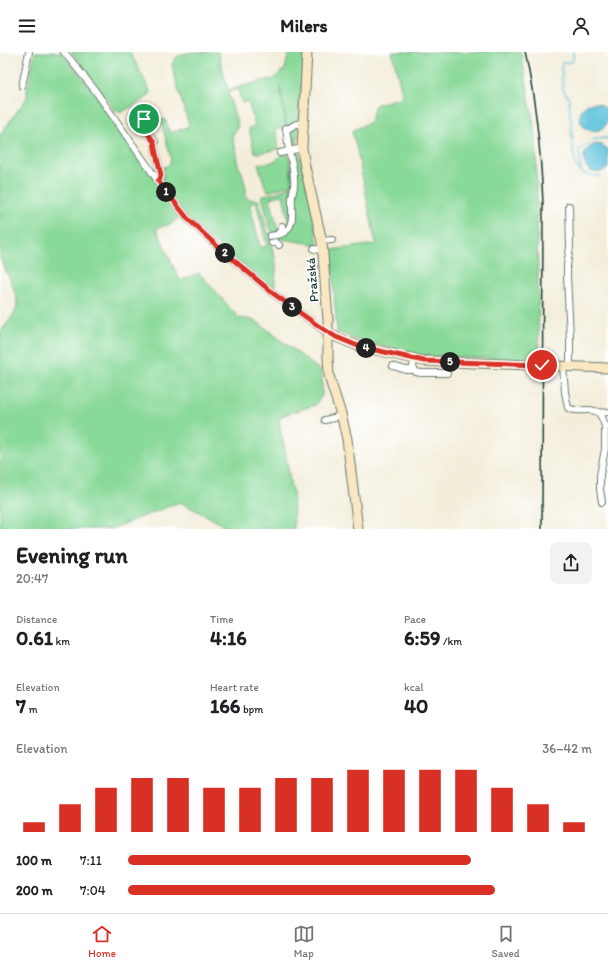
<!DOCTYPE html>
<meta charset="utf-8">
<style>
body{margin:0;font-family:Itim,sans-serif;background:#f2f2f2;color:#202124;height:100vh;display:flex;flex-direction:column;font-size:15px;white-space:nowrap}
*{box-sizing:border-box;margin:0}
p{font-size:13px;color:#757577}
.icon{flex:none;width:22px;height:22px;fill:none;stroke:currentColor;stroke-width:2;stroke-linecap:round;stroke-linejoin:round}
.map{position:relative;height:477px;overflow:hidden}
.details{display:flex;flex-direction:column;background:#fff;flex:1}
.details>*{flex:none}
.pin{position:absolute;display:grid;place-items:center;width:34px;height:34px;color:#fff;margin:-17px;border:2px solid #fff;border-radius:50%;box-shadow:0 1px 4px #0007}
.km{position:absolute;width:20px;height:20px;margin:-10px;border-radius:50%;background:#222;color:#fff;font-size:11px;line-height:20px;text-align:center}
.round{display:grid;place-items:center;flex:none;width:42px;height:42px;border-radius:8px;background:#f2f2f2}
.overview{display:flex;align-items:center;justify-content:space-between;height:68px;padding:0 16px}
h1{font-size:22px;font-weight:700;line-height:30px}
.stats{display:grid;grid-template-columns:repeat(3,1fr);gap:6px;height:68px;padding:4px 16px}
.stats div{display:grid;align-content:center}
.stats b{font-size:20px;font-weight:700}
.stats small{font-size:11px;font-weight:400}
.stats p{font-size:11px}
.chart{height:112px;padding:8px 16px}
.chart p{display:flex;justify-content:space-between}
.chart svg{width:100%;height:72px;margin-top:4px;stroke:#d93025;stroke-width:6}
ul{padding:0 16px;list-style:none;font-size:13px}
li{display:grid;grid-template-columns:64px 48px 1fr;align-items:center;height:30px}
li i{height:10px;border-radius:5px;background:#d93025}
header{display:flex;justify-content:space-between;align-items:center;height:52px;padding:0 16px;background:#fff;font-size:18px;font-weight:700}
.tab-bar{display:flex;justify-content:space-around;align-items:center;height:56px;border-top:1px solid #e0e0e0;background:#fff;font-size:11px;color:#757577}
.tab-bar a{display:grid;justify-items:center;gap:2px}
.tab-bar .on{color:#d93025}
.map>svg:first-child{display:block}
</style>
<header><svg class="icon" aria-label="menu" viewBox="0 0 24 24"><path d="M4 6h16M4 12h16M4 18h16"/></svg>Milers<svg class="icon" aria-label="person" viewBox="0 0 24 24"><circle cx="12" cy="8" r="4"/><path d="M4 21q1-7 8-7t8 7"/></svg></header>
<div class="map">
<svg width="608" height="477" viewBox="0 0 608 477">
<rect width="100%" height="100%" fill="#fff"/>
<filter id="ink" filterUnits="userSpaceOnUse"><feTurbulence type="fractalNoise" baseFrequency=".025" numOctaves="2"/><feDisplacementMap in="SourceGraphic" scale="8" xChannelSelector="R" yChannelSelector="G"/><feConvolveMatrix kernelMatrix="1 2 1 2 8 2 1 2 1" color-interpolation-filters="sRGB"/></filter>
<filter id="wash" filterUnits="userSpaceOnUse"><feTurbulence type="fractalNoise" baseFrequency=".012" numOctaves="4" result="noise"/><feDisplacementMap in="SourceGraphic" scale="16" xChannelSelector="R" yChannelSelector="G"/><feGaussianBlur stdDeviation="0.9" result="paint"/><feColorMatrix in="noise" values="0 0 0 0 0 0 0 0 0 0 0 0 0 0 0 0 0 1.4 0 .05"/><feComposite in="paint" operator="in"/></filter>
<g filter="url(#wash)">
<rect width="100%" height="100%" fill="#f3edda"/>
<!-- green -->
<g fill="#89d999" stroke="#548b66" fill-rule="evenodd">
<path d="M35,0H61L92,37L182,163L171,172L156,176L180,229L199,221L239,266L255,268L322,320V344L315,353L284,363L279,367L280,377L284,393L291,435L293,441L294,477H228L211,466L180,450L111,477H0V281C5,274 15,263 17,254C19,244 5,216 0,207V83L27,46V39Z"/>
<path d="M71,0H130L150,39V42L145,47L122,60H119L115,59L89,22Z"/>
<path d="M191,0H218L228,38L270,27L271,29L285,17L289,0H304L297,92L293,93L292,74L287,75L280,34L286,76L276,77L279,97L259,101H257L254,99L249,76L255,74L248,49L242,51L238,37L228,40L236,68H237C239,77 236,77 232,84L238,105L236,106L240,118H241C243,125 245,131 246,138C246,142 245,144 247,147L259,148L276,210V219L274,242L188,167L158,129L163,127L162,117L163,116C168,113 169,115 171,107L161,68L165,67L170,81L188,75L189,73L180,44L172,14C174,4 182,2 191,0ZM256,150L267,194L260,195L250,152Z"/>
<path d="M392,0H521L536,86L539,308L459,305L419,303L354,287L337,280L331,198L376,192L357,98L352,79L370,70L375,53L403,45Z"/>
<path d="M297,100L299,101L312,154L318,194H315L314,192L275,186L290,178L292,103L294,101Z"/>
<path d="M286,102L289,104L292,132L271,139H268L265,134L258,112L262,111L266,112L277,108L281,103Z"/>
<path d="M292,134L291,170L286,178L282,174L289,172L283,143L270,146L277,174L279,175L277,180L273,181L270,176L262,144L263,143L275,141Z"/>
</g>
<!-- water -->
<g fill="#5fc2dd" stroke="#3f8088">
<circle cx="594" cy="65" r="14"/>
<path d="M596,92L602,93L608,97V116C589,132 571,100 596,92Z"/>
</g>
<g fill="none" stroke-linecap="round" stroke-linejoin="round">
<!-- stream -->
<g stroke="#5fc2dd" stroke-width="1.5">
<path d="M573,0V9L570,10L562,11L561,14L563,37L569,47L574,108C579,123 587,124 601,124"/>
<path d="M581,120L579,98L595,87L608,86"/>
</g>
</g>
</g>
<g filter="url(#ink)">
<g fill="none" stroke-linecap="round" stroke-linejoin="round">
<defs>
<g id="street">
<path d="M64,0L94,37L158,129L188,167L218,195L274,242L329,282"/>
<path d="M22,34L29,0"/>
<path d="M133,70L135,72L144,67"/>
<path d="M140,70L155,90V97L161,123L160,127L158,129"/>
<path d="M286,76L289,99L302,96"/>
<path d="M286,78L296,72H303"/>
<path d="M569,154L570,195L567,213V224L570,286V315"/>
<path d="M277,183L281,178L282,174"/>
<path d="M270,184C276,183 283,183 287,178C295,170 291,155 292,145C293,139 295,133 294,127C294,117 291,108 289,99L280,101"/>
<path d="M322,189L332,188"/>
<path d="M272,191L275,190L279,193"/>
<path d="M314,197L323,198"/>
<path d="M393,314L406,318H412L413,316L414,307"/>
<path d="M563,314L565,340L568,356C577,361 586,356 595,359C602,361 600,361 608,360"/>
<path d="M413,316L416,320L421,321H447"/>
<path d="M599,361L603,368L605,375"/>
<path d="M325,368L334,366L341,362"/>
<path d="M602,450L600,438V423L605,397V375L608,374"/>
</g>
<g id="secondary">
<path d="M307,0L302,96L305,115L318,172L322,190L328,268V305L329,323L331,331L341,362L347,387L358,477"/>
<path d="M329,282L358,294L424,309L608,316"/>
</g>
</defs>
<!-- street casing -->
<use href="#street" stroke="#697b6e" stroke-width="8"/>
<!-- secondary casing -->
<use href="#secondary" stroke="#697b6e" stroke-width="11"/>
<!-- street -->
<use href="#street" stroke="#fff" stroke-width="6"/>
<!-- secondary -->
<use href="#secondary" stroke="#fae7c3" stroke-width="9"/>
<!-- rail -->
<path stroke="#1f3d34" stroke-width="1.5" d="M525,0C536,50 541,101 543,152L542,477"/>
</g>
</g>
<g fill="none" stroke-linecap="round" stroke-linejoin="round" filter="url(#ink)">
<defs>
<path id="route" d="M144,67L140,70L154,90L155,97L161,123L160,127L158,129L188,167L218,195L274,242L317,273L336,285L358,294L424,309L542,313"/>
</defs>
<!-- route casing -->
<use href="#route" stroke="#fff" stroke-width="8"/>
<!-- route -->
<use href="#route" stroke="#d93025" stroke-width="5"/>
</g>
<g text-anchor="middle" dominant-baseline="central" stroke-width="3.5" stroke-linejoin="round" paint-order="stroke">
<!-- street labels -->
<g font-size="13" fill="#1f3d34" stroke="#fff">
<text transform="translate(312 228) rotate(-95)">Pražská</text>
</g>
</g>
</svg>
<div class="pin" style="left:144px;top:67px;background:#1e9e55"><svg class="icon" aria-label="arrive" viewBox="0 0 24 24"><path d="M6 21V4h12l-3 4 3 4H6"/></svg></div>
<div class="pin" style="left:542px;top:313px;background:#d93025"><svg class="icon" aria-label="check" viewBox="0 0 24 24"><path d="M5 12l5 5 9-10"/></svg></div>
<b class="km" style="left:166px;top:140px">1</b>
<b class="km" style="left:225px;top:201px">2</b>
<b class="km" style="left:292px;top:255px">3</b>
<b class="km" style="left:366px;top:296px">4</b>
<b class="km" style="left:450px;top:310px">5</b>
</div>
<section class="details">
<div class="overview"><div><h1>Evening run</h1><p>20:47</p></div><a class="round"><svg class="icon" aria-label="share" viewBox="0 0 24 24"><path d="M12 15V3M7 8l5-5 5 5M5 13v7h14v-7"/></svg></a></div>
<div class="stats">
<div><p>Distance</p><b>0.61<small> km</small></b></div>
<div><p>Time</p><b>4:16</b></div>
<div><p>Pace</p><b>6:59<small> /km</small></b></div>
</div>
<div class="stats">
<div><p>Elevation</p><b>7<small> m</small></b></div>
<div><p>Heart rate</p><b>166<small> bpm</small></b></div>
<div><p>kcal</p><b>40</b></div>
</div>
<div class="chart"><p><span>Elevation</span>36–42 m</p>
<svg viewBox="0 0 160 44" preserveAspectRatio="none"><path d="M5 44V38M15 44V27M25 44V17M35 44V11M45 44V11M55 44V17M65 44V17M75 44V11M85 44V11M95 44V6M105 44V6M115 44V6M125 44V6M135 44V17M145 44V27M155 44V38"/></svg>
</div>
<ul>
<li><b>100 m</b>7:11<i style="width:74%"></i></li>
<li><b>200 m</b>7:04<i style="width:79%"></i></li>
</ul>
</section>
<nav class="tab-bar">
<a class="on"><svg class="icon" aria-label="home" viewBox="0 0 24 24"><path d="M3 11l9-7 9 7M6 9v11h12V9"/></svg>Home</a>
<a><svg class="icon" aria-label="map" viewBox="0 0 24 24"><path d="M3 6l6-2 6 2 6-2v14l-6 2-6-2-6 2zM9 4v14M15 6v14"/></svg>Map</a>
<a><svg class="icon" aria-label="saved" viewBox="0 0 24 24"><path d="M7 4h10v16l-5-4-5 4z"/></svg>Saved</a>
</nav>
